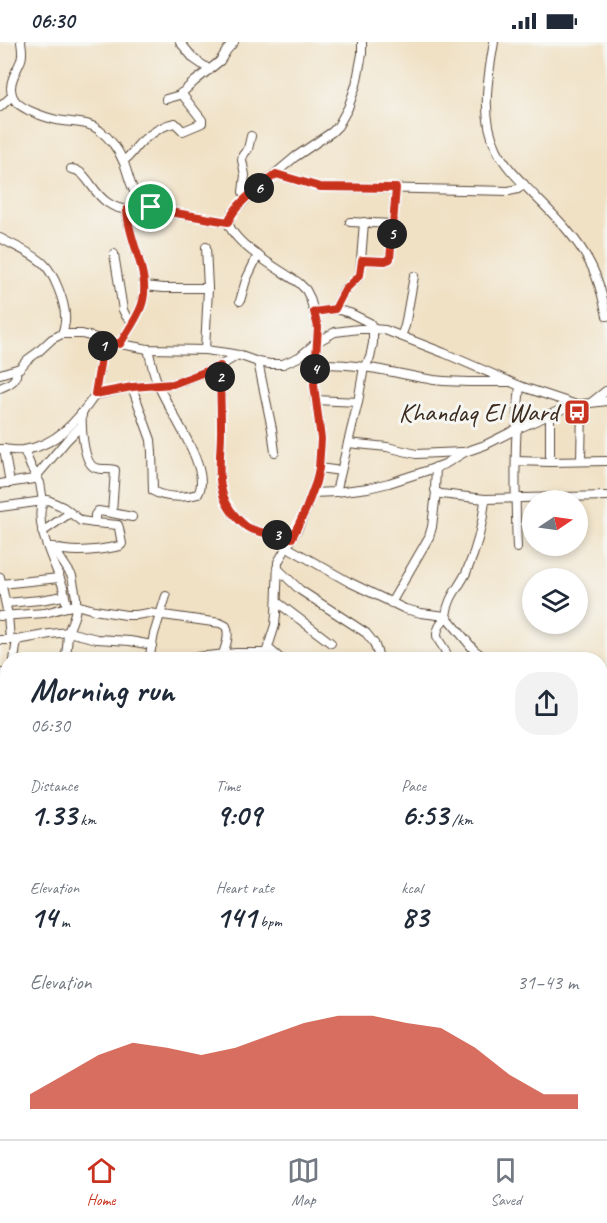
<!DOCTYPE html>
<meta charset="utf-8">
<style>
body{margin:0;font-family:Caveat,sans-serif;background:#f2f2f3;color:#1f2937;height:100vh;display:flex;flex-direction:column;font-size:22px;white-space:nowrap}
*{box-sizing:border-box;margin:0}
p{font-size:20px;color:#747a83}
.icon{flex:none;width:33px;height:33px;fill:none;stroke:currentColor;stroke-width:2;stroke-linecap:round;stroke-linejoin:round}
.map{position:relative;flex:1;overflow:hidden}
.panel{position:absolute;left:0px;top:610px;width:608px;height:488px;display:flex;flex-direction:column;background:#fff;border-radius:24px 24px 0 0;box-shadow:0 3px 9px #0003}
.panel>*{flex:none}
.needle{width:39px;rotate:77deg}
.fabs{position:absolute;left:522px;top:448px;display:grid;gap:12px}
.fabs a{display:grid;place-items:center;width:66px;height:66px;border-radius:50%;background:#fff;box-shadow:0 3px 9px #0003;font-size:30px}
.pin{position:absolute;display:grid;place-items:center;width:51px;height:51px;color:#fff;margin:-26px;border:3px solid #fff;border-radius:50%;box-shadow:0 2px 6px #0007}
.km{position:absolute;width:30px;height:30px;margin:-15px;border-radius:50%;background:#222;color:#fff;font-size:16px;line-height:30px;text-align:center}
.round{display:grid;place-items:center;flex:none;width:63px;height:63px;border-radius:24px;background:#f2f2f3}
.overview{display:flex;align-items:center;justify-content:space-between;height:102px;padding:0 30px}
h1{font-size:33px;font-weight:700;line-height:45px}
.figures{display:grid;grid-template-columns:repeat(3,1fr);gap:9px;height:102px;padding:6px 30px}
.figures div{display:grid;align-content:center}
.figures b{font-size:30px;font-weight:700}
.figures small{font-size:16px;font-weight:400}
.figures p{font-size:16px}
.chart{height:168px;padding:12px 30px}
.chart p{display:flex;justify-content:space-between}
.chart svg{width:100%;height:108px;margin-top:6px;fill:#c8321e;opacity:.7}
.status{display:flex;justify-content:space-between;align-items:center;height:42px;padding:0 30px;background:#fff;direction:ltr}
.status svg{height:16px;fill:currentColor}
.tab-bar{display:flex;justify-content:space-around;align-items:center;height:84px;border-top:2px solid #e0e1e3;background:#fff;font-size:16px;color:#747a83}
.tab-bar a{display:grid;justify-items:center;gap:3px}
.tab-bar .current{color:#c8321e}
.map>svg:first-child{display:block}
</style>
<div class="status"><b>06:30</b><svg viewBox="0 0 49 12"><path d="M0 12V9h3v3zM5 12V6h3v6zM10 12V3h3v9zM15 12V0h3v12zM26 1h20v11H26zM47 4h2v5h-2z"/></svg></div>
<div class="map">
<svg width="607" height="1097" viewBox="0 0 607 1097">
<defs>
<pattern id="grass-dots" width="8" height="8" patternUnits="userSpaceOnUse" patternTransform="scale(1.5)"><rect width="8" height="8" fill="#bdd67a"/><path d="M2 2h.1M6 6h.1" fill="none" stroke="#a3b869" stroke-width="1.8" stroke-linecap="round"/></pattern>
</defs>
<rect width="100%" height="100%" fill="#f6f6f2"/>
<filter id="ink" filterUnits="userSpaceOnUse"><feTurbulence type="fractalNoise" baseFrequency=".0167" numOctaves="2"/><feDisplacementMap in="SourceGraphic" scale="12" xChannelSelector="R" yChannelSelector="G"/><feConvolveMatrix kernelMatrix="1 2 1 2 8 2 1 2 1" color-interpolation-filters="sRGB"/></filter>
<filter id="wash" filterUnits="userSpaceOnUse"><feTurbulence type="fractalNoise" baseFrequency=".008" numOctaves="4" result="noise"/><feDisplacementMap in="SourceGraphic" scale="24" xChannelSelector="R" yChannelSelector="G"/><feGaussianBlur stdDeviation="1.35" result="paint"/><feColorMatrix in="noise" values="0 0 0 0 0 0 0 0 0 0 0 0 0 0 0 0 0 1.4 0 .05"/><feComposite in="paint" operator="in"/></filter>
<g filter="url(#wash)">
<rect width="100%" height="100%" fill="#f0e1c5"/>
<!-- grass -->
<path fill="url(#grass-dots)" stroke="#7c804c" stroke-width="1.5" d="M607,1025V1097H548L553,1091L600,1090V1032Z"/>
</g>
<g filter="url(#ink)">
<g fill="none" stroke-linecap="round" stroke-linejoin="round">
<defs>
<g id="minor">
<path d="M21,0C22,6 23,13 21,18C16,31 6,43 14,57C20,68 52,78 64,79C76,81 89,80 99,88C110,96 119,109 124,121C129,134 131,149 141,159C146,163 152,165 157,168L228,180"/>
<path d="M180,0L194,17L210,28"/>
<path d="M494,0C488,36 480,74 497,108C506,126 522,140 535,154C556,175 579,198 592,225C600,241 603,257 607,274"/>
<path d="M166,57L180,53L184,49L195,39L220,19L227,8L234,0"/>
<path d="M0,65L12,54"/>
<path d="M123,119C131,114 134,107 140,101C149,93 163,83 175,81L183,89L202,81V78L181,51"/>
<path d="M71,127C92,128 93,168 132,168C139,168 145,167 151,165"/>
<path d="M276,132L319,145H328L509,149L518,147L524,142"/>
<path d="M246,157L243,150L245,133L242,118L243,113L248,107L251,94"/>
<path d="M350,180L393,182"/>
<path d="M0,196C14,204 33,211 44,222C54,232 65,260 65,274C66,280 64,286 62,292"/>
<path d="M114,212L123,268L126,274L133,279"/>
<path d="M362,218L385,219L390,217L396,146"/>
<path d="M145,244L163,246H208"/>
<path d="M240,259L246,238L258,213"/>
<path d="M335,267L345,247L358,236L360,231L364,180"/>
<path d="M314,270L335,267L350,271L370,281L373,287V301L370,316L364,325L358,360L336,450"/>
<path d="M401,294L405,284L414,234"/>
<path d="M104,298L95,353L132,345L173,342L220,324L238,313"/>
<path d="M120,302C127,290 136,278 141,265C153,234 128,200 127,168"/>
<path d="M205,308L208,246L206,205"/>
<path d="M258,320L272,387L275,410"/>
<path d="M316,323C355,319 395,332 434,338C459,341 484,340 508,340"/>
<path d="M220,324C220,344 221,364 221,384C222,416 211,450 237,476C240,479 244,483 247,485C260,492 278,493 292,496"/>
<path d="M0,332L20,326L27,318L38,310L52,297L62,292H82L115,301L148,307L205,308L227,311L238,313L258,320L270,322H283L299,315L317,300L335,290L359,287H373L385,288L444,311L520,344L574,362H582L607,359"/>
<path d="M132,345L151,398L152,410L153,449C165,456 185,456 198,452C213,428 167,367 158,342C153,331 151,318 148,307"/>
<path d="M0,346C9,342 18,339 16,328"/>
<path d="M315,358L358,360"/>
<path d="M592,360L606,349"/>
<path d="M82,372C81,383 83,423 96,426C102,428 109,426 115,428L112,471L132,475"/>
<path d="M348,401L387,405L416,412L462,410"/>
<path d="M0,407C8,407 16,409 23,408C56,404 78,378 95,353"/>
<path d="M4,407L10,441"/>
<path d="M24,408L31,425L40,441L43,459L48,458L63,465L81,479L95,481"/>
<path d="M516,419L550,420L607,419"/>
<path d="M581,419L582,362"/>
<path d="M550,420V372"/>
<path d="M436,425L435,448L436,450L441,452L485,457L607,454"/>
<path d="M319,426L341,429"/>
<path d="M0,442L34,437L67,398L81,384"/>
<path d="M312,451L336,450L368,446L389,441L429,428L445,422L465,410L485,403L517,387L574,362"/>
<path d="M485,457C483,483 477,506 466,531C458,547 448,555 446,574L474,608L488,618"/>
<path d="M0,465L43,459C33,482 54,519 62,542C65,549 65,558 67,565L76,563C76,574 72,579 69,588C66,598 69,607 64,618"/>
<path d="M42,490L70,471"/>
<path d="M550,504H553"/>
<path d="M52,505C71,512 101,508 120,504L122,502L119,486L118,483L95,481V473L98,469L112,471"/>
<path d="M53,505L72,534L76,555V563L94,568L126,573H136L149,571L220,581L226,584C230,593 226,603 223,612"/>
<path d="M287,505L349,540L405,567L421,571L446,574"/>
<path d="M517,506C515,452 514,398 520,344"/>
<path d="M277,526L300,548L366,591L374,601L380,618"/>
<path d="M0,535L8,573L10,598"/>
<path d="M1,542L59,536"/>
<path d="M277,560L331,601"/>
<path d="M6,561L40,558L64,554"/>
<path d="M391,561L429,495L432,485L436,450"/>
<path d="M0,574L45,571L67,565"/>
<path d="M446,574C426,601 445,596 448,618"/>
<path d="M0,598H17L50,592L68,590L97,597L130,599L152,603"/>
<path d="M268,606L282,618"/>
<path d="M14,618L17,598"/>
<path d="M149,618L154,592L166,554"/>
<path d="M168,618L236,611H266"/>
<path d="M264,618L275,583L276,572L278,520L298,486L306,467L316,440L319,426L321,397L314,343L318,285L310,256L306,248L299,241C279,227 234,203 228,180L233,170L252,151L295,115L332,90L338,84L348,66L356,43L362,12V0"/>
<path d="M0,631L8,632"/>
<path d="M600,721L607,719"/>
<path d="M600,1069L607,1062"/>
<path d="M575,1097L581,1090"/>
</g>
</defs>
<!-- minor casing -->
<use href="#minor" stroke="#564537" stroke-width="10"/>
<!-- minor -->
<use href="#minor" stroke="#fff" stroke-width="8"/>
<defs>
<g id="rail">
<path d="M600,1032L607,1025"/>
<path d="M546,1097L550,1090"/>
</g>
</defs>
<!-- rail casing -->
<use href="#rail" stroke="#3b2a1e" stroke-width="4.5"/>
<!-- rail -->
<use href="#rail" stroke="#f6f6f2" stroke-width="2" stroke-dasharray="7" stroke-linecap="butt"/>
</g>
</g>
<g fill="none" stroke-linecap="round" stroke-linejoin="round" filter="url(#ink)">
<defs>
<path id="route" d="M276,132L320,145L396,146L390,217L385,219L362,218L360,233L345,248L335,267L314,270L318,285L314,343L321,397L319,426L316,440L306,467L292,496C278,493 260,492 247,485C244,483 240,479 237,476C211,449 222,417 221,384C221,364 220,344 220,324L173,342L132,345L95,352L104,298L120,302C127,290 136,278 141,265C153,234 128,200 127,168L147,167L151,165L158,168L228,180C237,159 259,146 276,132Z"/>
</defs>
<!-- route casing -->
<use href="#route" stroke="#fff" stroke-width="12"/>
<!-- route -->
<use href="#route" stroke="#c8321e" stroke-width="8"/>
</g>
<!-- icons -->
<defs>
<symbol id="bus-square" viewBox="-11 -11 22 22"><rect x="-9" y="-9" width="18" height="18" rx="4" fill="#c8321e" stroke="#f6f6f2"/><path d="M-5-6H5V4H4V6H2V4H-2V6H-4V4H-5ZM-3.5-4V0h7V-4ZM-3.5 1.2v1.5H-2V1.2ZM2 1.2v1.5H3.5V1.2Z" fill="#fff"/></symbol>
</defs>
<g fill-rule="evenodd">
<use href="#bus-square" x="562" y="355" width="30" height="30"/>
</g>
<g text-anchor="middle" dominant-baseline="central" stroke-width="6" stroke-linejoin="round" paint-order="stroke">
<!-- poi labels -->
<g font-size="26" fill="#3b2a1e" stroke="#f6f6f2" text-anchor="end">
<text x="558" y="370">Khandaq El Ward</text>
</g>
</g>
</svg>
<div class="fabs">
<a><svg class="needle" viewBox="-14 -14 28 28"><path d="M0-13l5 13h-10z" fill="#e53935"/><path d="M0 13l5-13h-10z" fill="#747a83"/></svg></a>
<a><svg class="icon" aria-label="layers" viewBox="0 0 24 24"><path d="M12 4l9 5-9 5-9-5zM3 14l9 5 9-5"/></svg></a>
</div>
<div class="pin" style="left:151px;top:165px;background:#1e9e55"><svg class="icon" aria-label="arrive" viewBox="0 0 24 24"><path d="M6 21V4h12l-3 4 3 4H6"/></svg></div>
<b class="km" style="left:103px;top:304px">1</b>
<b class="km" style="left:220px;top:335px">2</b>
<b class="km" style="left:277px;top:493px">3</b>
<b class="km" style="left:315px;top:327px">4</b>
<b class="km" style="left:392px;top:192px">5</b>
<b class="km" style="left:259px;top:146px">6</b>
<section class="panel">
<div class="overview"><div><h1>Morning run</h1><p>06:30</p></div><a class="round"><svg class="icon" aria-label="share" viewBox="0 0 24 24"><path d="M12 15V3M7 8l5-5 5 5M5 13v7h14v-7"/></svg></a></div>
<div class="figures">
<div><p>Distance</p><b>1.33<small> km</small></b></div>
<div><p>Time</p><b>9:09</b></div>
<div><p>Pace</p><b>6:53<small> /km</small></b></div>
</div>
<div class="figures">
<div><p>Elevation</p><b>14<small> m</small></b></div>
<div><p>Heart rate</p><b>141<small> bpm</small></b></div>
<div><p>kcal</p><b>83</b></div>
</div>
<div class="chart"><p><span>Elevation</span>31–43 m</p>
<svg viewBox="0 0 160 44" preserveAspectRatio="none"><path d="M0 44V38L10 30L20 22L30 17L40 19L50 22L60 19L70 14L80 9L90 6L100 6L110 9L120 11L130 19L140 30L150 38L160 38V44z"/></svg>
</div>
</section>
</div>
<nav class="tab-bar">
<a class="current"><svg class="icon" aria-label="home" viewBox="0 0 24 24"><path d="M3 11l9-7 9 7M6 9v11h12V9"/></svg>Home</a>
<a><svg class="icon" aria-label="map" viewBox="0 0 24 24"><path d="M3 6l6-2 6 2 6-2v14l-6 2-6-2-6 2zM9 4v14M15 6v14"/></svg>Map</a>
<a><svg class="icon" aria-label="saved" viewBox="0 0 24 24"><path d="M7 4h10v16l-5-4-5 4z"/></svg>Saved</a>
</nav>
